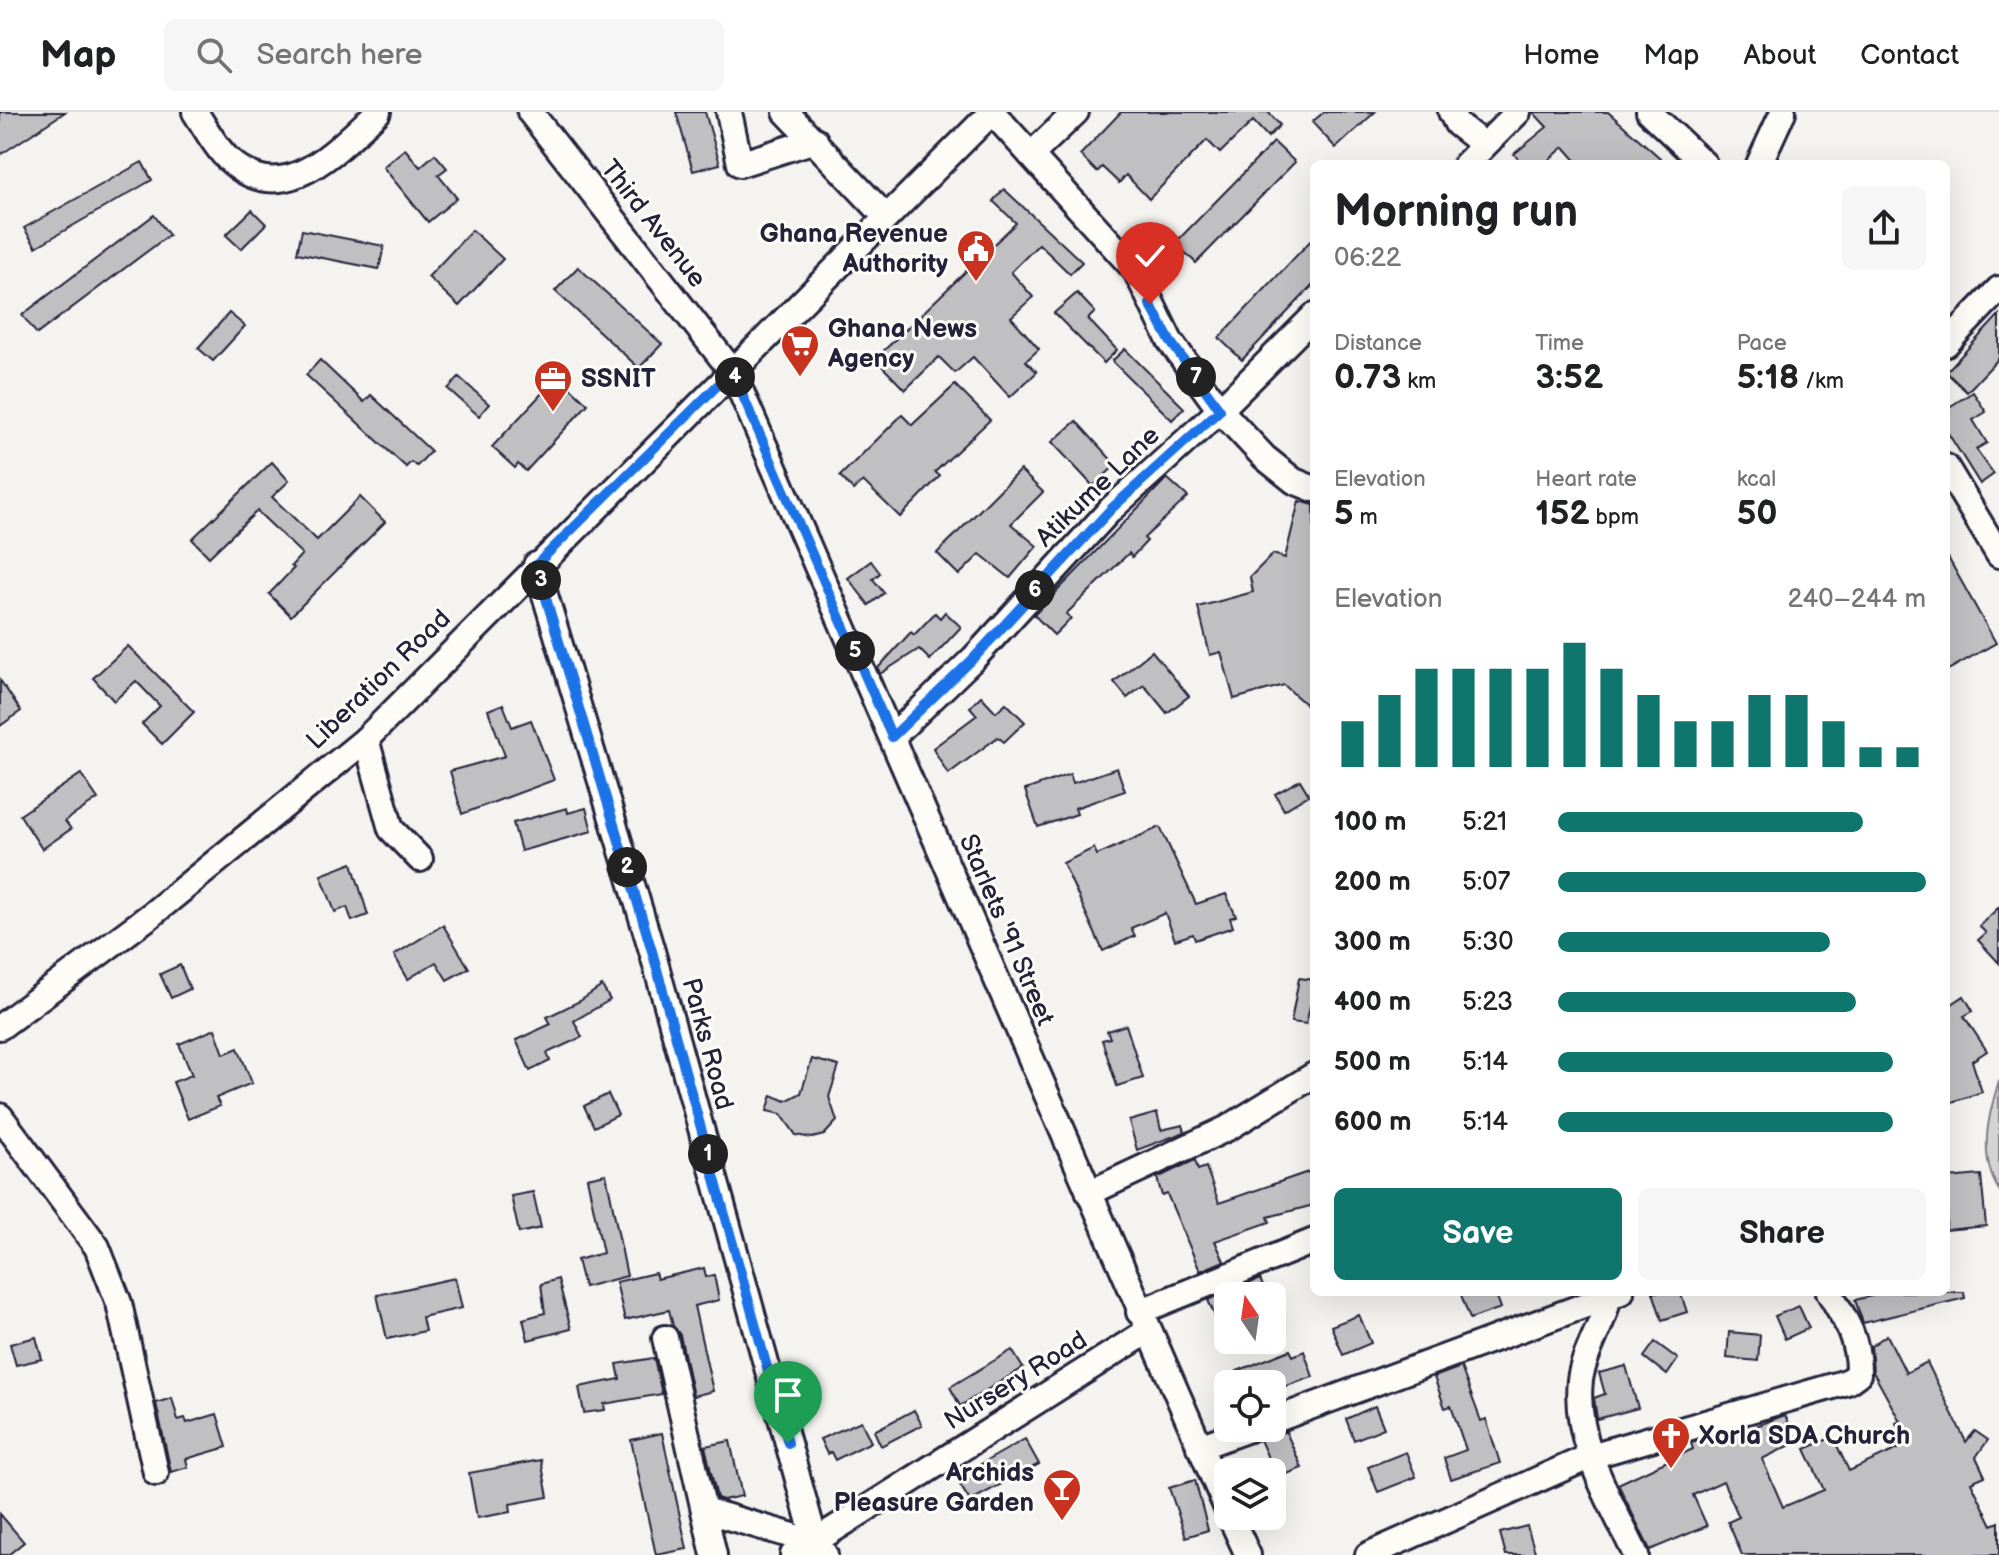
<!DOCTYPE html>
<meta charset="utf-8">
<style>
body{margin:0;font-family:"Balsamiq Sans",sans-serif;background:#f6f6f6;color:#202124;height:100vh;display:flex;flex-direction:column;font-size:30px;white-space:nowrap}
*{box-sizing:border-box;margin:0}
p{font-size:26px;color:#757577}
.icon{flex:none;width:44px;height:44px;fill:none;stroke:currentColor;stroke-width:2;stroke-linecap:round;stroke-linejoin:round}
.map{position:relative;flex:1;overflow:hidden}
.drawer{position:absolute;left:1310px;top:48px;width:640px;height:1136px;display:flex;flex-direction:column;background:#fff;border-radius:12px;box-shadow:0 8px 32px #0002}
.drawer>*{flex:none}
.needle{width:52px;rotate:347deg}
.tools{position:absolute;left:1214px;top:1170px;display:grid;gap:16px}
.tools a{display:grid;place-items:center;width:72px;height:72px;border-radius:12px;background:#fff;box-shadow:0 8px 32px #0002;font-size:40px}
.pin{position:absolute;display:grid;place-items:center;width:68px;height:68px;color:#fff;margin:-82px -34px;border-radius:50% 50% 50% 0;rotate:-45deg;box-shadow:0 0 8px #0007}
.pin .icon{rotate:45deg}
.km{position:absolute;width:40px;height:40px;margin:-20px;border-radius:50%;background:#222;color:#fff;font-size:22px;line-height:40px;text-align:center}
.round{display:grid;place-items:center;flex:none;width:84px;height:84px;border-radius:12px;background:#f6f6f6}
.summary{display:flex;align-items:center;justify-content:space-between;height:136px;padding:0 24px}
h1{font-size:44px;font-weight:800;line-height:60px}
.figures{display:grid;grid-template-columns:repeat(3,1fr);gap:12px;height:136px;padding:8px 24px}
.figures div{display:grid;align-content:center}
.figures b{font-size:34px;font-weight:800}
.figures small{font-size:22px;font-weight:400}
.figures p{font-size:22px}
.chart{height:224px;padding:16px 24px}
.chart p{display:flex;justify-content:space-between}
.chart svg{width:100%;height:144px;margin-top:8px;stroke:#0f766e;stroke-width:6}
.button{display:flex;gap:16px;margin-top:auto;padding:16px 24px}
.button a{flex:1;height:92px;border-radius:12px;background:#0f766e;color:#fff;font-size:32px;font-weight:800;line-height:92px;text-align:center}
.button a+a{background:#f6f6f6;color:#202124}
ul{padding:0 24px;list-style:none;font-size:26px}
li{display:grid;grid-template-columns:128px 96px 1fr;align-items:center;height:60px}
li i{height:20px;border-radius:10px;background:#0f766e}
header{display:flex;align-items:center;gap:48px;box-sizing:border-box;height:112px;padding:0 40px;background:#fff;border-bottom:2px solid #e0e0e0}
header strong{font-size:38px}
nav{display:flex;gap:44px;margin-inline-start:auto;font-size:28px}
.search{width:560px;height:72px;background:#f6f6f6;display:flex;align-items:center;gap:20px;box-sizing:border-box;padding:0 28px;border-radius:12px;color:#757577;font-size:30px}
.map>svg:first-child{display:block}
</style>
<header>
<strong>Map</strong>
<div class="search"><svg class="icon" aria-label="search" viewBox="0 0 24 24"><circle cx="10" cy="10" r="6"/><path d="M15 15l6 6"/></svg>Search here</div>
<nav><a>Home</a><a>Map</a><a>About</a><a>Contact</a></nav>
</header>
<div class="map">
<svg width="1999" height="1443" viewBox="0 0 1999 1443">
<rect width="100%" height="100%" fill="#f4f3ef"/>
<filter id="ink" filterUnits="userSpaceOnUse"><feTurbulence type="fractalNoise" baseFrequency=".0125" numOctaves="2"/><feDisplacementMap in="SourceGraphic" scale="16" xChannelSelector="R" yChannelSelector="G"/><feConvolveMatrix kernelMatrix="1 2 1 2 8 2 1 2 1" color-interpolation-filters="sRGB"/></filter>
<g filter="url(#ink)">
<!-- green -->
<path fill="#d5d4d5" stroke="#7c7b88" stroke-width="2" d="M1999,969V1078C1978,1045 1988,1004 1999,969Z"/>
<!-- building -->
<g fill="#c0bfc2" stroke="#22223b" stroke-width="2">
<path d="M0,0H65L0,43Z"/>
<path d="M676,0H705L720,52L693,59Z"/>
<path d="M1121,0H1268L1280,13L1268,25L1253,9L1220,41L1207,28L1149,87L1126,63L1119,71L1102,55L1097,60L1080,43Z"/>
<path d="M1324,0H1375L1336,36L1312,10Z"/>
<path d="M1533,0H1608L1667,52H1579L1564,35L1544,52H1522L1514,42L1547,15Z"/>
<path d="M1274,30L1295,50L1196,151L1175,131Z"/>
<path d="M405,37L420,55L435,42L447,56L438,63L457,86L428,110L383,55Z"/>
<path d="M142,50L152,68L36,135L24,116Z"/>
<path d="M1004,77L1082,150L1070,162L1039,132L1011,160L1033,185L1011,205L1039,237L1026,249L1037,260L1010,285L973,245L955,261L939,245L905,278L875,247L1016,111L993,89Z"/>
<path d="M252,98L266,112L241,137L226,123Z"/>
<path d="M154,103L169,123L37,222L22,203Z"/>
<path d="M302,118L384,134L379,157L297,141Z"/>
<path d="M472,118L503,147L459,194L428,165Z"/>
<path d="M1314,125V172L1242,248L1219,226Z"/>
<path d="M578,155L662,232L639,256L555,179Z"/>
<path d="M1077,181L1095,200L1088,207L1117,238L1104,251L1054,201Z"/>
<path d="M229,201L245,214L213,249L198,236Z"/>
<path d="M1999,203V246L1967,280L1946,260Z"/>
<path d="M1125,237L1184,296L1172,308L1112,249Z"/>
<path d="M320,248L364,290L371,283L431,339L417,354L411,350L406,355L306,263Z"/>
<path d="M558,264L588,292L526,359L518,352L515,356L492,335Z"/>
<path d="M459,265L489,292L479,304L448,277Z"/>
<path d="M955,273L990,308L935,360L940,364L900,405L863,369L853,378L840,364L902,303L912,313Z"/>
<path d="M1973,280L1986,300L1973,308L1987,331L1976,337L1994,362L1980,372L1946,318V297Z"/>
<path d="M1076,309L1116,353L1093,374L1052,330Z"/>
<path d="M272,350L289,369L272,385L317,428L360,385L385,410L291,504L269,482L294,456L291,454L302,442L257,399L209,445L192,427Z"/>
<path d="M1020,358L1043,380L1011,412L1037,434L1010,466L980,442L959,463L937,441Z"/>
<path d="M1167,366L1188,385L1144,426L1147,429L1132,445L1129,441L1066,502L1071,506L1054,523L1034,503Z"/>
<path d="M1299,389L1314,393V600L1284,573L1234,587L1221,540L1210,543L1198,495L1253,480L1250,465L1273,442L1285,446Z"/>
<path d="M1946,442L1996,531L1946,559Z"/>
<path d="M871,449L880,461L873,467L884,481L869,493L848,466Z"/>
<path d="M945,500L961,515L930,548L919,537L880,562L878,556L911,520L914,523L935,501L940,506Z"/>
<path d="M128,534L194,600L162,632L142,612L160,594L136,569L114,589L93,566Z"/>
<path d="M1152,539L1189,584L1167,601L1144,573L1127,586L1114,570Z"/>
<path d="M0,568L21,599L0,614Z"/>
<path d="M981,584L996,600L1006,591L1025,610L1004,630L998,625L948,662L933,636L977,603L970,595Z"/>
<path d="M503,592L512,615L531,608L554,668L462,702L450,659L505,644L488,598Z"/>
<path d="M1117,656L1125,679L1075,696L1077,702L1038,715L1025,678L1070,662L1073,671Z"/>
<path d="M81,662L98,687L65,709L71,717L42,737L20,703Z"/>
<path d="M1300,668L1309,683L1284,698L1275,682Z"/>
<path d="M567,696L568,701L586,696L592,719L521,739L513,711Z"/>
<path d="M1160,715L1196,792L1226,782L1236,804L1230,806L1233,815L1195,828L1193,822L1175,828L1165,801L1131,816L1135,824L1103,839L1063,751L1094,736L1097,743Z"/>
<path d="M352,751L368,803L352,809L347,795L335,800L321,763Z"/>
<path d="M1999,795V851L1978,828L1986,821L1979,814Z"/>
<path d="M443,813L469,856L447,868L436,850L408,867L394,843Z"/>
<path d="M180,853L190,877L171,886L160,862Z"/>
<path d="M1299,866L1314,868V895L1310,894L1306,912L1291,910Z"/>
<path d="M602,874L610,888L574,909L582,925L547,941L550,949L530,959L516,928L551,912L547,905L580,889Z"/>
<path d="M1964,884L1973,899L1964,904L1987,939L1972,949L1982,980L1946,992V896Z"/>
<path d="M1126,913L1143,966L1117,974L1102,928L1110,926L1107,919Z"/>
<path d="M215,917L224,942L238,936L252,971L216,986L220,994L188,1007L173,970L192,963L179,932Z"/>
<path d="M812,947L839,954L829,985L837,1009L824,1023L812,1026L796,1023L781,1002L767,999L772,983L786,989L801,981Z"/>
<path d="M608,982L618,1003L594,1015L584,994Z"/>
<path d="M1157,1001L1161,1018L1183,1013L1185,1020L1137,1038L1129,1009Z"/>
<path d="M1195,1048L1198,1058L1206,1055L1219,1091L1314,1058V1093L1268,1105L1270,1110L1215,1129L1224,1149L1200,1159L1167,1082L1162,1084L1157,1066Z"/>
<path d="M606,1062L627,1164L584,1175L577,1148L603,1141L587,1066Z"/>
<path d="M1981,1063L1986,1114L1946,1118L1947,1066Z"/>
<path d="M533,1080L541,1116L519,1121L511,1084Z"/>
<path d="M704,1156L706,1165L714,1163L719,1188L694,1194L713,1279L693,1284L680,1223L673,1214L669,1198L625,1208L616,1170L655,1161L657,1167Z"/>
<path d="M455,1166L462,1196L422,1205L425,1219L387,1227L377,1183Z"/>
<path d="M558,1167L571,1217L528,1228L523,1207L545,1201L541,1172Z"/>
<path d="M1260,1167L1267,1184H1228V1235L1208,1188Z"/>
<path d="M1460,1180H1495L1501,1196L1470,1207Z"/>
<path d="M1653,1180H1680L1687,1200L1662,1208Z"/>
<path d="M1888,1180H1964L1965,1186L1863,1211L1855,1188Z"/>
<path d="M1799,1194L1809,1216L1785,1227L1775,1204Z"/>
<path d="M1359,1203L1371,1231L1343,1243L1331,1214Z"/>
<path d="M1729,1220L1760,1223L1758,1249L1727,1246Z"/>
<path d="M1887,1223L1906,1261L1927,1250L1966,1330L1975,1319L1988,1328L1976,1345L1985,1364L1971,1370L1992,1413L1999,1410V1443H1742L1728,1410L1739,1405L1723,1369L1693,1383L1707,1414L1650,1438L1618,1372L1693,1337L1691,1331L1736,1318L1738,1321L1785,1303L1797,1330L1762,1347L1783,1395L1824,1378L1805,1337L1833,1325L1849,1359L1898,1337L1894,1327L1902,1324L1896,1311L1900,1309L1873,1260L1871,1234Z"/>
<path d="M36,1225L42,1247L16,1253L10,1232Z"/>
<path d="M1655,1230L1678,1247L1667,1263L1644,1245Z"/>
<path d="M1012,1238L1023,1256L960,1294L950,1275Z"/>
<path d="M1290,1238L1293,1244L1304,1239L1313,1265L1272,1279V1272H1242L1237,1259Z"/>
<path d="M654,1246L662,1282L604,1292L605,1298L584,1301L579,1275L620,1267L617,1252Z"/>
<path d="M1626,1254L1638,1296L1597,1307L1594,1286L1605,1282L1599,1261Z"/>
<path d="M1461,1255L1481,1309L1486,1307L1500,1351L1451,1367L1444,1346L1466,1338L1451,1294L1445,1296L1434,1265Z"/>
<path d="M172,1286L178,1308L185,1306L187,1311L217,1302L227,1335L186,1347L188,1355L171,1360L156,1291Z"/>
<path d="M1375,1294L1384,1316L1354,1328L1346,1307Z"/>
<path d="M914,1298L922,1313L881,1334L874,1319Z"/>
<path d="M861,1309L871,1330L835,1348L831,1340L827,1342L820,1327Z"/>
<path d="M1286,1320L1302,1356L1277,1366L1260,1328L1265,1322Z"/>
<path d="M662,1321L687,1437L656,1443L631,1328Z"/>
<path d="M1025,1327L1039,1352L970,1389L960,1373L985,1359L981,1352Z"/>
<path d="M730,1329L742,1384L723,1388L717,1386L705,1334Z"/>
<path d="M1406,1340L1416,1365L1378,1380L1368,1355Z"/>
<path d="M541,1348L548,1385L510,1392L511,1400L477,1406L469,1361Z"/>
<path d="M1195,1368L1208,1418L1186,1425L1169,1376Z"/>
<path d="M0,1402L24,1430L8,1443H0Z"/>
<path d="M1527,1414L1536,1443H1506L1500,1421Z"/>
</g>
<g fill="none" stroke-linecap="round" stroke-linejoin="round">
<defs>
<g id="minor">
<path d="M195,0C205,15 214,33 227,46C283,101 337,37 378,0"/>
<path d="M530,0L732,259L1228,1399"/>
<path d="M729,0L740,52L815,28"/>
<path d="M786,0L885,104"/>
<path d="M992,0L1136,159L1170,229L1220,298L1264,345L1294,369L1314,377"/>
<path d="M1451,0L1457,12L1484,33"/>
<path d="M1649,0L1704,52"/>
<path d="M1031,43L1076,0"/>
<path d="M1466,52L1518,0"/>
<path d="M1759,52L1783,0"/>
<path d="M1946,232L1999,177"/>
<path d="M1946,355L1999,443"/>
<path d="M536,453L652,839L815,1429L825,1443"/>
<path d="M892,625L974,546L1111,397L1220,298L1314,204"/>
<path d="M366,627L391,717L420,747"/>
<path d="M0,915L151,803L366,627L992,0"/>
<path d="M0,1004L97,1135L119,1191L156,1361"/>
<path d="M1089,1081L1228,1016L1314,963"/>
<path d="M1609,1180C1606,1210 1584,1238 1580,1268C1573,1329 1611,1390 1636,1443"/>
<path d="M1139,1200L1314,1129"/>
<path d="M665,1226L714,1443"/>
<path d="M1272,1309L1621,1180"/>
<path d="M1199,1335L1252,1316"/>
<path d="M704,1398L793,1424L808,1434"/>
<path d="M1230,1404L1248,1443"/>
<path d="M793,1443L1148,1219"/>
<path d="M1368,1443L1591,1344L1847,1270L1858,1262C1859,1229 1846,1208 1829,1180"/>
</g>
</defs>
<!-- minor casing -->
<use href="#minor" stroke="#22223b" stroke-width="30"/>
<!-- minor -->
<use href="#minor" stroke="#fdfcf7" stroke-width="24"/>
</g>
</g>
<g fill="none" stroke-linecap="round" stroke-linejoin="round" filter="url(#ink)">
<defs>
<path id="route" d="M788,1331L652,839L536,453L732,259L892,625L974,546L1111,397L1220,298L1170,229L1150,192"/>
</defs>
<!-- route casing -->
<use href="#route" stroke="#fff" stroke-width="16"/>
<!-- route -->
<use href="#route" stroke="#1a73e8" stroke-width="10"/>
</g>
<!-- icons -->
<defs>
<symbol id="civic-pin" viewBox="-11 -11 22 30"><path d="M0 17L-7.5 6A9.5 9.5 0 1 1 7.5 6Z" fill="#c8321e" stroke="#fdfcf7"/><path d="M-.6-6.5H3V-4.5H.6V-3L4-1V1h2V6H-6V1h2V-1L-.6-3ZM-1.2 2.5V6h2.4V2.5Z" fill="#fff"/></symbol>
<symbol id="supermarket-pin" viewBox="-11 -11 22 30"><path d="M0 17L-7.5 6A9.5 9.5 0 1 1 7.5 6Z" fill="#c8321e" stroke="#fdfcf7"/><path d="M-6-5.5h2.5l.6 2H6L4.5 2H-2.5L-4.4-4H-6ZM-1.5 3.2a1.3 1.3 0 1 0 .1 0ZM3 3.2a1.3 1.3 0 1 0 .1 0Z" fill="#fff"/></symbol>
<symbol id="office-pin" viewBox="-11 -11 22 30"><path d="M0 17L-7.5 6A9.5 9.5 0 1 1 7.5 6Z" fill="#c8321e" stroke="#fdfcf7"/><path d="M-6-3h4V-5.5h4V-3h4V5H-6ZM-1-4.5V-3h2v-1.5ZM-6 0V1H6V0Z" fill="#fff"/></symbol>
<symbol id="church-pin" viewBox="-11 -11 22 30"><path d="M0 17L-7.5 6A9.5 9.5 0 1 1 7.5 6Z" fill="#c8321e" stroke="#fdfcf7"/><path d="M-1.2-6h2.4v3.5h3.3v2.4h-3.3V6h-2.4V-.1h-3.3v-2.4h3.3Z" fill="#fff"/></symbol>
<symbol id="bar-pin" viewBox="-11 -11 22 30"><path d="M0 17L-7.5 6A9.5 9.5 0 1 1 7.5 6Z" fill="#c8321e" stroke="#fdfcf7"/><path d="M-6-5H6L.8 .8V4.5H3.5V6h-7V4.5H-.8V.8Z" fill="#fff"/></symbol>
</defs>
<g fill-rule="evenodd">
<use href="#civic-pin" x="954" y="115" width="44" height="60"/>
<use href="#supermarket-pin" x="778" y="210" width="44" height="60"/>
<use href="#office-pin" x="531" y="245" width="44" height="60"/>
<use href="#church-pin" x="1649" y="1302" width="44" height="60"/>
<use href="#bar-pin" x="1040" y="1354" width="44" height="60"/>
</g>
<g text-anchor="middle" dominant-baseline="central" stroke-width="6" stroke-linejoin="round" paint-order="stroke">
<!-- street labels -->
<g font-size="26" fill="#22223b" stroke="#fdfcf7">
<text transform="translate(653 112) rotate(52)">Third Avenue</text>
<text transform="translate(1098 375) rotate(-44)">Atikume Lane</text>
<text transform="translate(379 568) rotate(-44)">Liberation Road</text>
<text transform="translate(1006 818) rotate(67)">Starlets '91 Street</text>
<text transform="translate(707 932) rotate(75)">Parks Road</text>
<text transform="translate(1016 1269) rotate(-32)">Nursery Road</text>
</g>
<!-- poi labels -->
<g font-size="26" font-weight="bold" fill="#22223b" stroke="#fdfcf7" text-anchor="start">
<text x="948" y="122" text-anchor="end">Ghana Revenue<tspan x="948" dy="30">Authority</tspan></text>
<text x="828" y="217">Ghana News<tspan x="828" dy="30">Agency</tspan></text>
<text x="581" y="267">SSNIT</text>
<text x="1699" y="1324">Xorla SDA Church</text>
<text x="1034" y="1361" text-anchor="end">Archids<tspan x="1034" dy="30">Pleasure Garden</tspan></text>
</g>
</g>
</svg>
<div class="tools">
<a><svg class="needle" viewBox="-14 -14 28 28"><path d="M0-13l5 13h-10z" fill="#e53935"/><path d="M0 13l5-13h-10z" fill="#757577"/></svg></a>
<a><svg class="icon" aria-label="locate" viewBox="0 0 24 24"><circle cx="12" cy="12" r="6"/><path d="M12 2v4M12 18v4M2 12h4M18 12h4"/></svg></a>
<a><svg class="icon" aria-label="layers" viewBox="0 0 24 24"><path d="M12 4l9 5-9 5-9-5zM3 14l9 5 9-5"/></svg></a>
</div>
<div class="pin" style="left:788px;top:1331px;background:#1e9e55"><svg class="icon" aria-label="arrive" viewBox="0 0 24 24"><path d="M6 21V4h12l-3 4 3 4H6"/></svg></div>
<div class="pin" style="left:1150px;top:192px;background:#d93025"><svg class="icon" aria-label="check" viewBox="0 0 24 24"><path d="M5 12l5 5 9-10"/></svg></div>
<b class="km" style="left:708px;top:1042px">1</b>
<b class="km" style="left:627px;top:755px">2</b>
<b class="km" style="left:541px;top:468px">3</b>
<b class="km" style="left:735px;top:265px">4</b>
<b class="km" style="left:855px;top:539px">5</b>
<b class="km" style="left:1035px;top:478px">6</b>
<b class="km" style="left:1196px;top:265px">7</b>
<section class="drawer">
<div class="summary"><div><h1>Morning run</h1><p>06:22</p></div><a class="round"><svg class="icon" aria-label="share" viewBox="0 0 24 24"><path d="M12 15V3M7 8l5-5 5 5M5 13v7h14v-7"/></svg></a></div>
<div class="figures">
<div><p>Distance</p><b>0.73<small> km</small></b></div>
<div><p>Time</p><b>3:52</b></div>
<div><p>Pace</p><b>5:18<small> /km</small></b></div>
</div>
<div class="figures">
<div><p>Elevation</p><b>5<small> m</small></b></div>
<div><p>Heart rate</p><b>152<small> bpm</small></b></div>
<div><p>kcal</p><b>50</b></div>
</div>
<div class="chart"><p><span>Elevation</span>240–244 m</p>
<svg viewBox="0 0 160 44" preserveAspectRatio="none"><path d="M5 44V30M15 44V22M25 44V14M35 44V14M45 44V14M55 44V14M65 44V6M75 44V14M85 44V22M95 44V30M105 44V30M115 44V22M125 44V22M135 44V30M145 44V38M155 44V38"/></svg>
</div>
<ul>
<li><b>100 m</b>5:21<i style="width:83%"></i></li>
<li><b>200 m</b>5:07<i style="width:100%"></i></li>
<li><b>300 m</b>5:30<i style="width:74%"></i></li>
<li><b>400 m</b>5:23<i style="width:81%"></i></li>
<li><b>500 m</b>5:14<i style="width:91%"></i></li>
<li><b>600 m</b>5:14<i style="width:91%"></i></li>
</ul>
<div class="button"><a>Save</a><a>Share</a></div>
</section>
</div>
